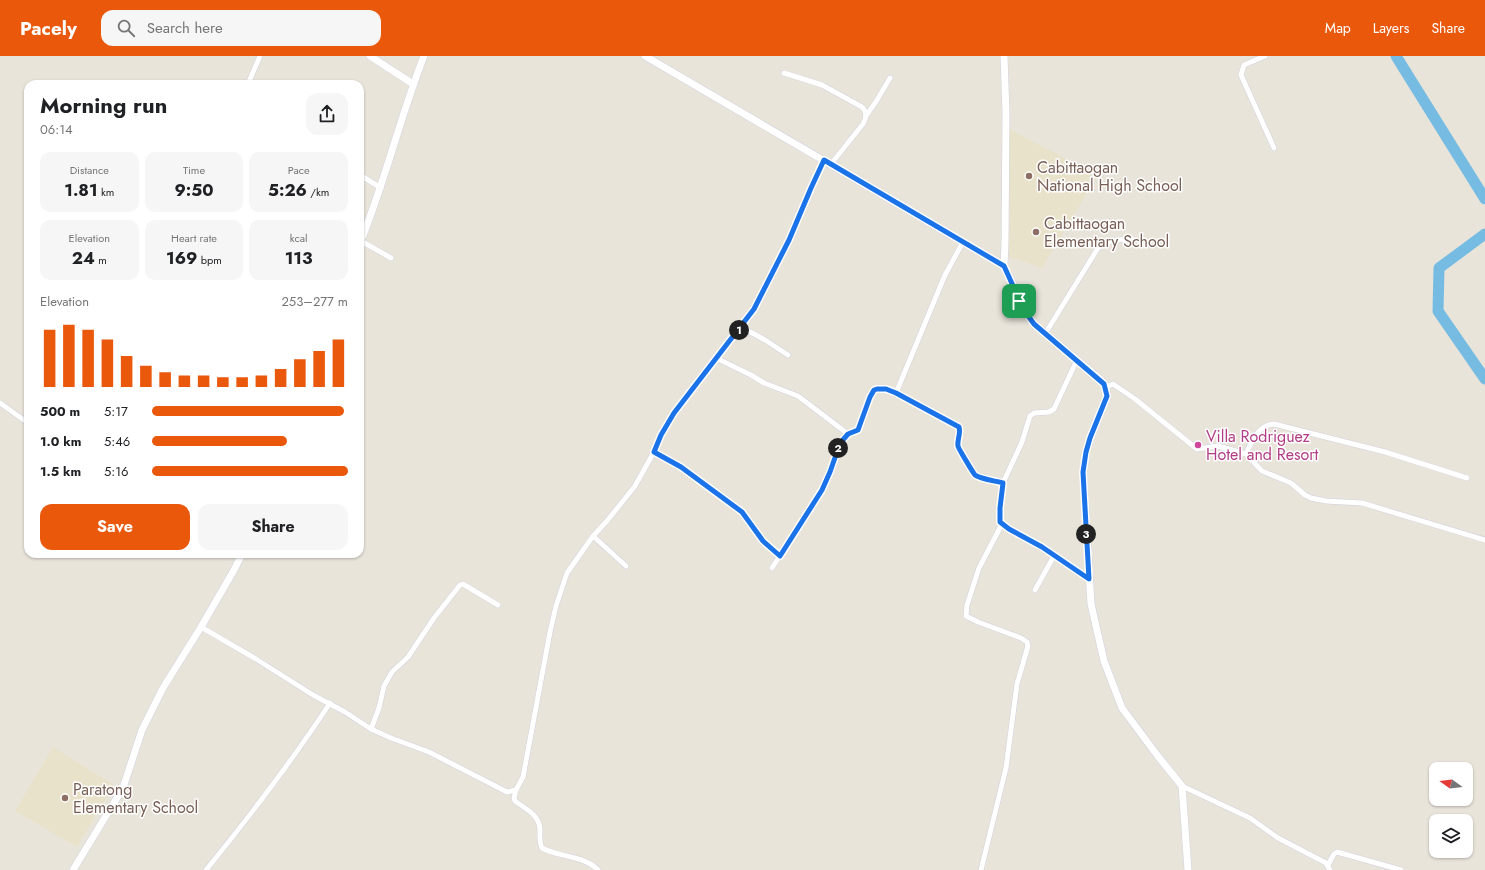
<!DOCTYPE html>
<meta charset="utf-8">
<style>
body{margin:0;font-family:Jost,sans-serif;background:#f6f6f6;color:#202124;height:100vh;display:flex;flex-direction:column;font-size:15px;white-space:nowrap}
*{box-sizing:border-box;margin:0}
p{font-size:13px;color:#757577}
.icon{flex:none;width:22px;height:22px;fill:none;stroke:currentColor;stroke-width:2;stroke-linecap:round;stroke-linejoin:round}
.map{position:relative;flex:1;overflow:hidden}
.side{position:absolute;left:24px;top:24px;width:340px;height:478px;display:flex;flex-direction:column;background:#fff;border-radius:12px;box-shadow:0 1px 3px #0004}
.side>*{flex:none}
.needle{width:26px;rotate:285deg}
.buttons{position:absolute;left:1429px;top:706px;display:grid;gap:8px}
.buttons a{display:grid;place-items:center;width:44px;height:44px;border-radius:8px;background:#fff;box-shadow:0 1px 3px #0004;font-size:20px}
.pin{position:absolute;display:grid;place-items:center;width:34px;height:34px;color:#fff;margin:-17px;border-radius:8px;box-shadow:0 2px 6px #0006}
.km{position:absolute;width:20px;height:20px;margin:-10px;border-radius:50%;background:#222;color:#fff;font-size:11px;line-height:20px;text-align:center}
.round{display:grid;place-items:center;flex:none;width:42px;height:42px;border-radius:12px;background:#f6f6f6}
.headline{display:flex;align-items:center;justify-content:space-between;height:68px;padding:0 16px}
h1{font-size:22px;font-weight:700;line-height:30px}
.stats{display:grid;grid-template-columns:repeat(3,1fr);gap:6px;height:68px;padding:4px 16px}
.stats div{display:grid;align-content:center;border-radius:10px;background:#f6f6f6;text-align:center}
.stats b{font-size:17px;font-weight:700}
.stats small{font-size:11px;font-weight:400}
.stats p{font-size:11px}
.chart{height:112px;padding:8px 16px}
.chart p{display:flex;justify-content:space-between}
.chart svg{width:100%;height:72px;margin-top:4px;stroke:#ea580c;stroke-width:6}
.action{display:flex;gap:8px;margin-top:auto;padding:8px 16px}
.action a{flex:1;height:46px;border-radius:12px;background:#ea580c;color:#fff;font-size:16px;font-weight:700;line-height:46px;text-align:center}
.action a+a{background:#f6f6f6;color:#202124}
ul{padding:0 16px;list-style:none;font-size:13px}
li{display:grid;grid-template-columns:64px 48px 1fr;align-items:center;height:30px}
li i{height:10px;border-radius:5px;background:#ea580c}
header{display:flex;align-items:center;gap:24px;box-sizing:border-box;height:56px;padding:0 20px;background:#ea580c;color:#fff}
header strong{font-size:19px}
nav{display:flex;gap:22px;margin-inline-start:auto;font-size:14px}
.search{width:280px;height:36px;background:#f6f6f6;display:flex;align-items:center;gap:10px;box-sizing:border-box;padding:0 14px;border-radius:12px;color:#757577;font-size:15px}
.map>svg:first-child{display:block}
</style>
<header>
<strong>Pacely</strong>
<div class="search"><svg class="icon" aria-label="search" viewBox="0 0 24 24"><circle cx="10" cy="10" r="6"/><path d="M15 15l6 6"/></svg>Search here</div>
<nav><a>Map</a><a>Layers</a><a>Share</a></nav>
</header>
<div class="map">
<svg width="1485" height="814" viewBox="0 0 1485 814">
<rect width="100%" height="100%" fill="#e9e4da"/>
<!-- education -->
<g fill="#e9e2cb">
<path d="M1009,73L1059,99L1096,122L1042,212L1009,201Z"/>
<path d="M53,691L114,729L77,791L15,755Z"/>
</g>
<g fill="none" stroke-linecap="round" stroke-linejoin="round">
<!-- river -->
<g stroke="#76bce2" stroke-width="11">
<path d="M1396,0L1485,143"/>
<path d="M1485,178L1439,212L1438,255L1485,323"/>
</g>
<defs>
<g id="street">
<path d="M1265,0L1244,9L1241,19L1274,92"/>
<path d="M784,17L822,29L862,51C867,56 867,61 863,68L831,108"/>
<path d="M248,28L260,0"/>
<path d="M866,60L877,44L890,22"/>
<path d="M360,119L381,132"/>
<path d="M361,185L391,202"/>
<path d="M963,186L945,219L896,337L957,370L960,376L958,386V393L974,417L980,421L1003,427"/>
<path d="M741,271L765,284L788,299"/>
<path d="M1045,278L1098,192C1109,182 1124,183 1137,184"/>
<path d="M716,302L751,319L764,327L798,340L848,378"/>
<path d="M1077,304L1054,353L1049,356L1034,357L1030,360L1022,386L1003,427L999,462L1000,466L1004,470L1042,491L1089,523"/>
<path d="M1106,331L1113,328L1135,343L1197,393L1218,390L1246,398C1252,385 1258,369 1274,368L1385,396L1467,422"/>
<path d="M0,347L28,367"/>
<path d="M654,396L681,411L742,456L763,485L780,500"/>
<path d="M1246,398L1262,415L1291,427L1305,439L1311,442L1326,445L1362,447L1485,484"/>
<path d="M593,480L626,510"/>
<path d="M772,512L822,434L831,416L837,393L842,385L848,378L858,374C862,365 868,335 877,333C883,331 890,335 896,337"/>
<path d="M1035,534L1054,500"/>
<path d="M201,571L256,603L313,639L345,656L371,673L391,682L429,696L507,736L516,734L514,742L515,745C526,753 539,759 540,773C540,780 539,786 542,792C558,801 586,800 598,814"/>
<path d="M371,673L379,652L384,630L392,616L408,601L434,562L460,529L463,528L498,549"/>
<path d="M1182,730L1250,762L1278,782L1326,807L1330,814"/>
<path d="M516,734L523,721L550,576L556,550L567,517L593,480L607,465L635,430L654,396L661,379L681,346L754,253L789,183L816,119L824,104"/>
<path d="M1328,809L1334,798L1337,796L1401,814"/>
<path d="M206,814C250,760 292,705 330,647"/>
<path d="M981,814L1006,712L1017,628L1028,590L1027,586L1021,582L978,566L966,560L967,549L979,512L1002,468"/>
</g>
<g id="secondary">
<path d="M370,0L413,28"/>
<path d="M645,0L1004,210"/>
<path d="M1004,0L1006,57L1005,187L1004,210L1024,254L1034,268L1101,324L1106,331L1107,340L1090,382L1086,397L1083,416L1091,548L1104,605L1122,652L1157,699L1182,730L1188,814"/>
<path d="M360,187C385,126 400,61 424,0"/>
<path d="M73,814L123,732L142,674L163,632L201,571L234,514L242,498"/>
</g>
</defs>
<!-- street casing -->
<use href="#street" stroke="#d0d1df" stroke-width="6"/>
<!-- secondary casing -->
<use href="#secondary" stroke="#d0d1df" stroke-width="8"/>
<!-- street -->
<use href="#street" stroke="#fff" stroke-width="5"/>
<!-- secondary -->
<use href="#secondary" stroke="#fff" stroke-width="7"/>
</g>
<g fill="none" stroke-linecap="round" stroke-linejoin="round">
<defs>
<path id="route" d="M824,104L1004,210L1024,254L1034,268L1104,328L1107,340L1090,382L1086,396L1083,416L1089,523L1042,491L1009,473L1000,466V452L1003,427C996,425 980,423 975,419C974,418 958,392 958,390C957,383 961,378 959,371L896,337L886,333H877L874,334L870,341L858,374L848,378L842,385L838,393L830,416L822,434L780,500L763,485L742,456L681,411L654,396L661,379L674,357L754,253L789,184L811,132Z"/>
</defs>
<!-- route casing -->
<use href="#route" stroke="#fff" stroke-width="8"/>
<!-- route -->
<use href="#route" stroke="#1a73e8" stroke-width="5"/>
</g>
<!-- markers -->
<g fill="#8d6e63" stroke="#fff" stroke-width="1.5">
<circle cx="1029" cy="120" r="4"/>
<circle cx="1036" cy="176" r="4"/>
<circle cx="65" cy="742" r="4"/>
</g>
<circle fill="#d1479c" stroke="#fff" stroke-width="1.5" cx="1198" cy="389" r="4"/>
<g text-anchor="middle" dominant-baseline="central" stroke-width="3" stroke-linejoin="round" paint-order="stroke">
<!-- education labels -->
<g font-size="16" fill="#785e54" stroke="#fff" text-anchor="start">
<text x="1037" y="111">Cabittaogan<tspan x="1037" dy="18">National High School</tspan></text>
<text x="1044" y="167">Cabittaogan<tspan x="1044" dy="18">Elementary School</tspan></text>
<text x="73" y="733">Paratong<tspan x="73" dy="18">Elementary School</tspan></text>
</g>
<!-- hotel labels -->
<g font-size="16" fill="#b23c85" stroke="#fff" text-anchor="start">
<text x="1206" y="380">Villa Rodriguez<tspan x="1206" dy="18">Hotel and Resort</tspan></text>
</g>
</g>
</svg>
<div class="buttons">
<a><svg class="needle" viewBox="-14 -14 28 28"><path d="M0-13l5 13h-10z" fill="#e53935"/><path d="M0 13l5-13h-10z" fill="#757577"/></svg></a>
<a><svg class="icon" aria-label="layers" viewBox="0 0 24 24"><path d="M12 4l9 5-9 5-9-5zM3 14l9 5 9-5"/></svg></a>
</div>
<div class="pin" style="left:1019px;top:245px;background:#1e9e55"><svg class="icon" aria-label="arrive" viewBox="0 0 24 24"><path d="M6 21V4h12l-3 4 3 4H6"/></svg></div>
<b class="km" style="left:739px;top:274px">1</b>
<b class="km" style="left:838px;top:392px">2</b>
<b class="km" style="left:1086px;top:478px">3</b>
<section class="side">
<div class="headline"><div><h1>Morning run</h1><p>06:14</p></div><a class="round"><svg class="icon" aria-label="share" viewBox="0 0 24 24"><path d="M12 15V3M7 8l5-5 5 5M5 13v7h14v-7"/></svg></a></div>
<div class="stats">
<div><p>Distance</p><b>1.81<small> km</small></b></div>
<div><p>Time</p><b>9:50</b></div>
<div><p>Pace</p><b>5:26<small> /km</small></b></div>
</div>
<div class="stats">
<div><p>Elevation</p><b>24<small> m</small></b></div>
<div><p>Heart rate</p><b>169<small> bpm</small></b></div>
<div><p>kcal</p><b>113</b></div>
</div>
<div class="chart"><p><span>Elevation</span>253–277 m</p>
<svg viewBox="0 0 160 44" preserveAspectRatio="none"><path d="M5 44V9M15 44V6M25 44V9M35 44V15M45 44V25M55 44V31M65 44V35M75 44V37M85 44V37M95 44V38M105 44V38M115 44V37M125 44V33M135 44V27M145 44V22M155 44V15"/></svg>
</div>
<ul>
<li><b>500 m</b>5:17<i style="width:98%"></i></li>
<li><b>1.0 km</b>5:46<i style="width:69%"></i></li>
<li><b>1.5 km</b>5:16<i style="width:100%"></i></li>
</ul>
<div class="action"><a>Save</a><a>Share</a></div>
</section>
</div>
